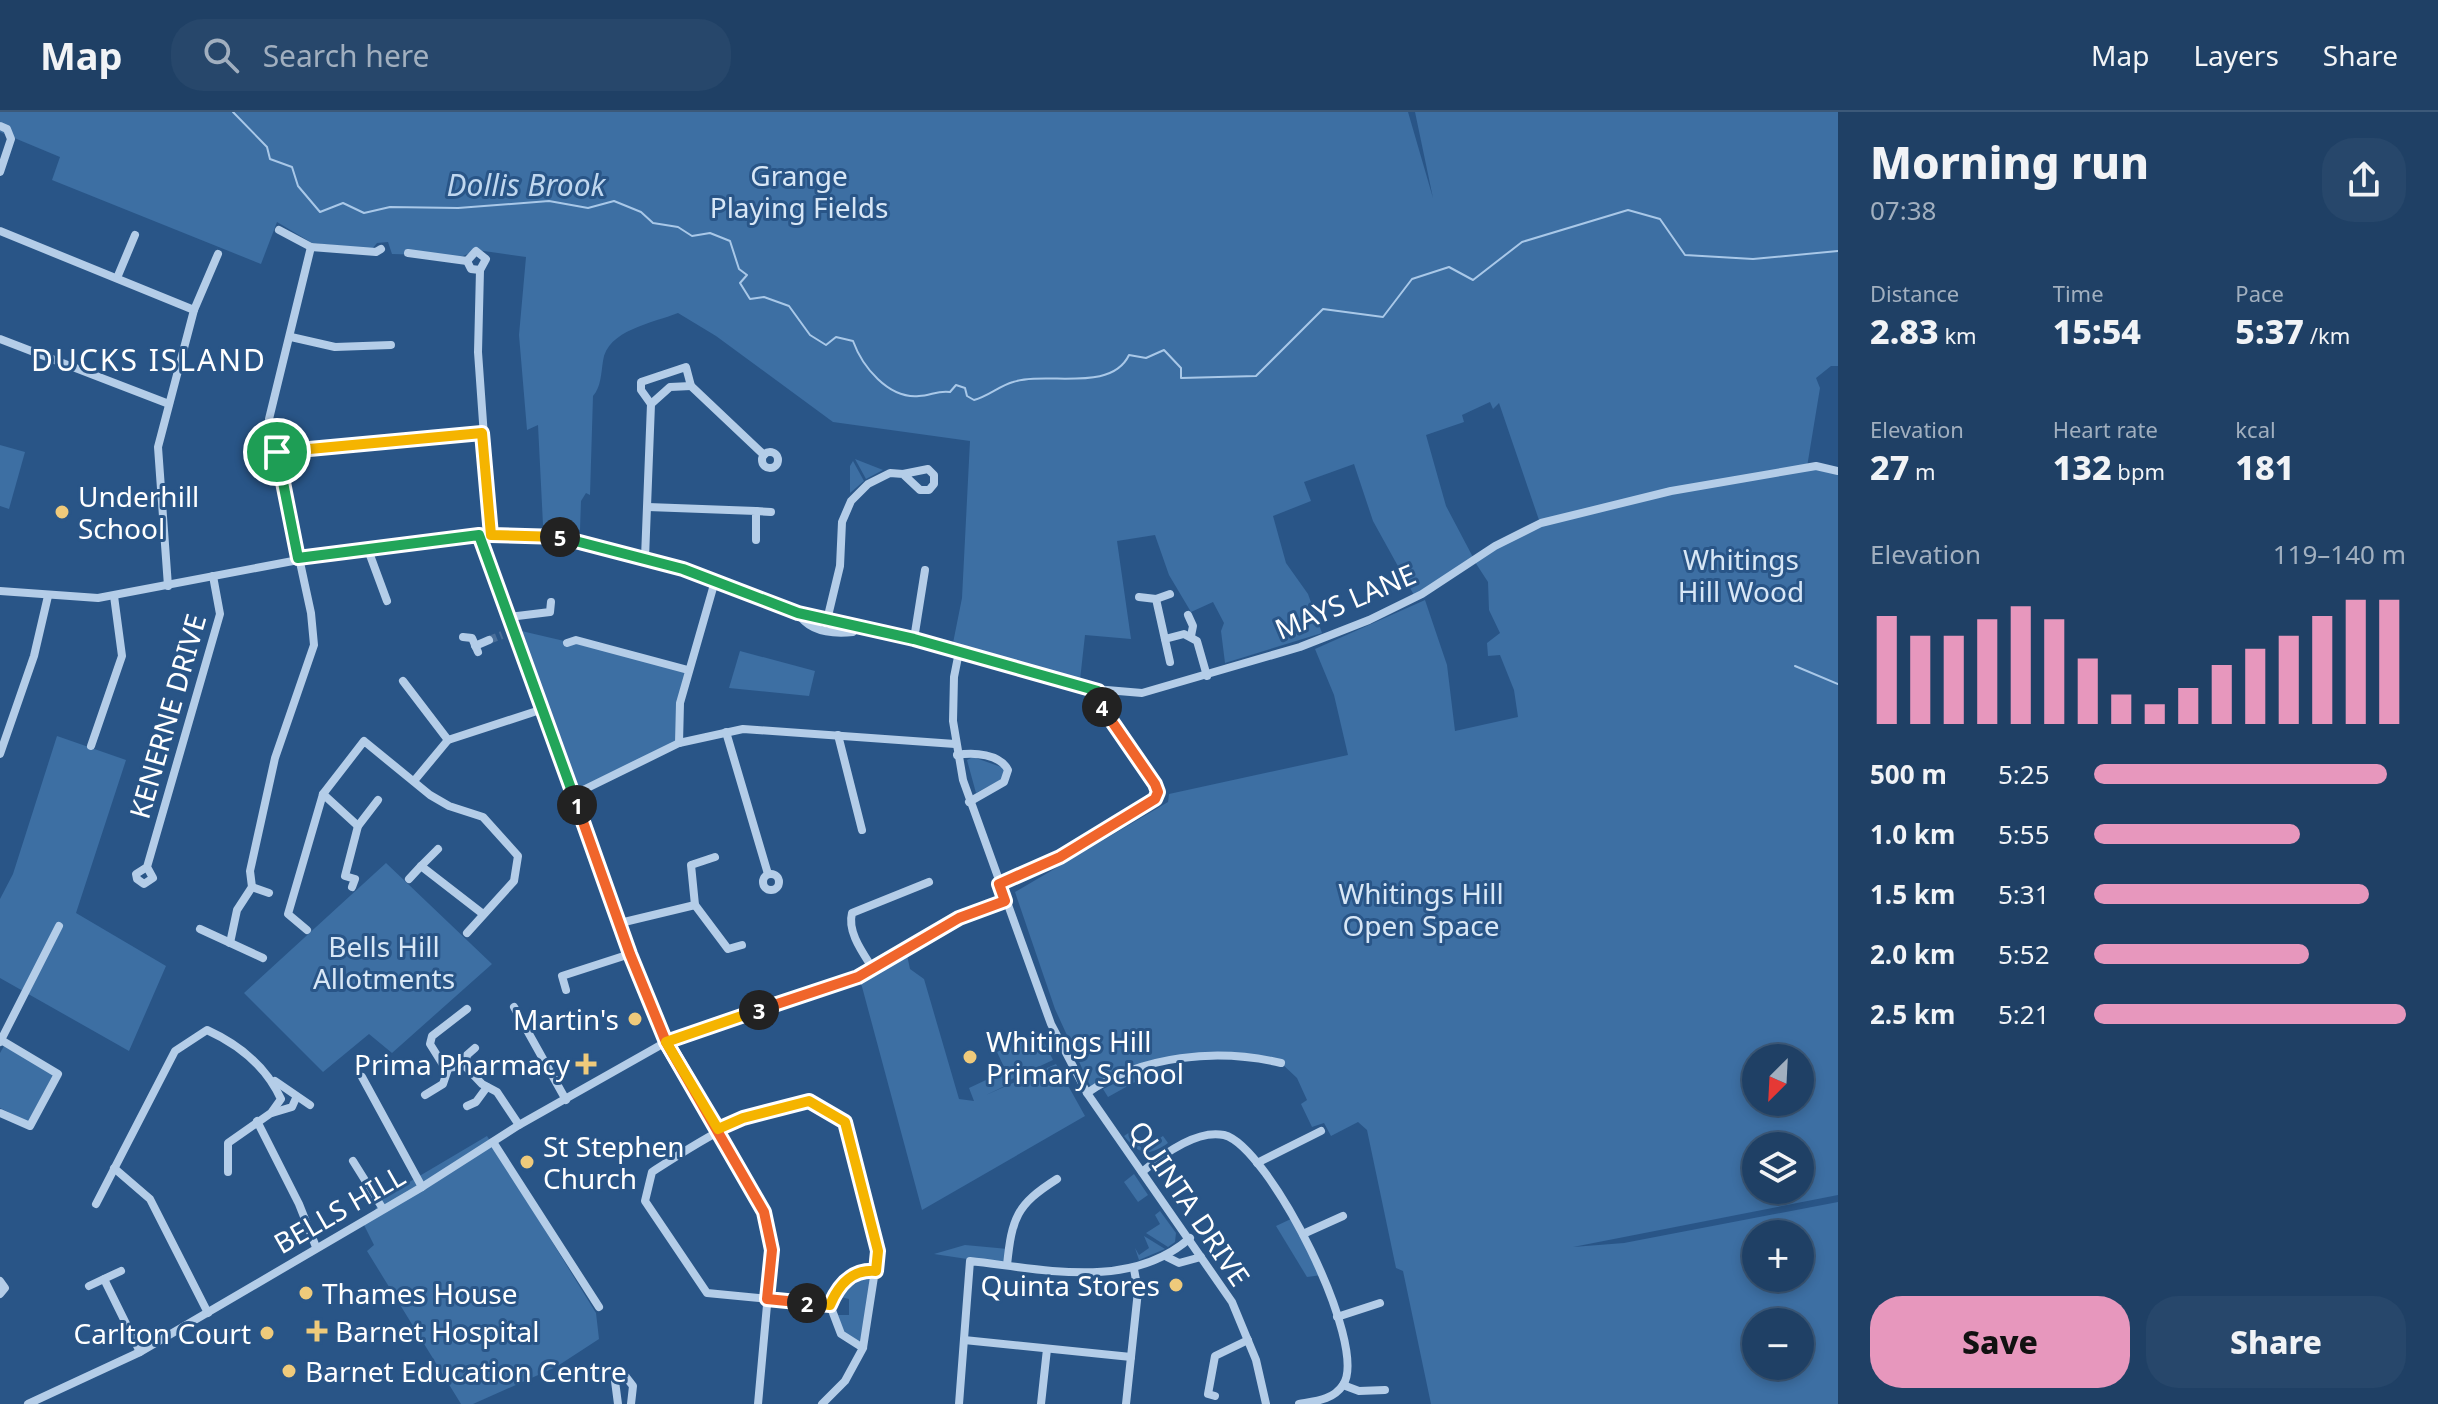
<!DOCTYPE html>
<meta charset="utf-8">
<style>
body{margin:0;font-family:"Noto Sans",sans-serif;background:#27476b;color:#f1f3f6;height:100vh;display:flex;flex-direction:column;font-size:30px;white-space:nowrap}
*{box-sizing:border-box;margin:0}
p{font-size:26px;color:#a1afbf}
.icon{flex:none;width:44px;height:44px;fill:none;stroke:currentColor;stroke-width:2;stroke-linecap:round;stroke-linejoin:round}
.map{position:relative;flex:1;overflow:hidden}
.drawer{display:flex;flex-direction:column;background:#1f4065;width:600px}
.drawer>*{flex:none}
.needle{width:52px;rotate:204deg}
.controls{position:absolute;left:1742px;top:932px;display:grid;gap:16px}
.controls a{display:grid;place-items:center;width:72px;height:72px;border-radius:50%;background:#1f4065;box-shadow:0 4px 12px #0003,0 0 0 2px #3c5979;font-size:40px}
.pin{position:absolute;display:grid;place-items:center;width:68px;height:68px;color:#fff;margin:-34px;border:4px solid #fff;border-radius:50%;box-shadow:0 2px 8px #0007}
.km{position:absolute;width:40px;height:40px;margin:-20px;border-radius:50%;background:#222;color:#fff;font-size:22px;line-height:40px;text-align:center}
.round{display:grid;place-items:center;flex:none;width:84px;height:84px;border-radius:32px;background:#27476b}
.head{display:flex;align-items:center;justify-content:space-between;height:136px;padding:0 32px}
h1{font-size:44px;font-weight:800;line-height:60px}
.figures{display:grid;grid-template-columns:repeat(3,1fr);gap:12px;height:136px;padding:8px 32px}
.figures div{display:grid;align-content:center}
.figures b{font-size:34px;font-weight:800}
.figures small{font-size:22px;font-weight:400}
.figures p{font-size:22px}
.chart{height:224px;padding:16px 32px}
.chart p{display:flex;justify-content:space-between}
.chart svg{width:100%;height:144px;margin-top:8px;stroke:#e797bd;stroke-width:6}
.cta{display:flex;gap:16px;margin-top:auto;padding:16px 32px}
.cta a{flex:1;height:92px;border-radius:32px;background:#e797bd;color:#111;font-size:32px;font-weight:800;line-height:92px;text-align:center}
.cta a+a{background:#27476b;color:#f1f3f6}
ul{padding:0 32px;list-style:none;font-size:26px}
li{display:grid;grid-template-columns:128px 96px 1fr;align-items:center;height:60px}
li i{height:20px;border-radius:10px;background:#e797bd}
header{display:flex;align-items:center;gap:48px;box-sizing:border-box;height:112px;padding:0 40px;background:#1f4065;border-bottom:2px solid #3c5979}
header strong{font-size:38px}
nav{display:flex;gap:44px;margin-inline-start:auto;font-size:28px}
.search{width:560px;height:72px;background:#27476b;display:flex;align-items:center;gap:20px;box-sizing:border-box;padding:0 28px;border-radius:32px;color:#a1afbf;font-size:30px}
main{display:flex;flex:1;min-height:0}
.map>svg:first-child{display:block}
</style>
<header>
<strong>Map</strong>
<div class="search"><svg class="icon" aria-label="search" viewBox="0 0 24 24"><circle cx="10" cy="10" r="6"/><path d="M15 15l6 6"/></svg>Search here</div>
<nav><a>Map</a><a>Layers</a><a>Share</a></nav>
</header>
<main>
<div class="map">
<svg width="1838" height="1292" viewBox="0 0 1838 1292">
<rect width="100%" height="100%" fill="#295587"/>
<!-- green -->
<g fill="#3d6fa3" fill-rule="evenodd">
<path d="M0,0H1408L1433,86L1415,0H1838V254H1831L1816,266L1820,276L1807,355L1838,358V1083L1573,1135L1624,1131L1838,1090V1292H1431L1403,1159L1396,1156L1367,1018L1358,1010L1331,1024L1324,1011L1312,1015L1301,992L1307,988L1297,966L1281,951L1249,944L1147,953L1092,978L1055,897L1015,780L1168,690L1169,682L1348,643L1334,583L1315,537L1425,488L1447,553L1455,619L1518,605L1514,578L1500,543L1488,544L1487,531L1500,521L1489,498L1488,470L1475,450L1415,485L1373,409L1354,352L1304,370L1311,389L1273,404L1286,451L1308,482L1322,521L1225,551L1221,519L1224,511L1213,490L1191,500L1169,463L1155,423L1117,429L1131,527L1085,523L1080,568L953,531L962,486L970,329L833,310L716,224L678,201C653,211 607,218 603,249C601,262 601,275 593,284L590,383L586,381L581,389L580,418L543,413L538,313L527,318L519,223L526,145L477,138L463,144L392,142L388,130L377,131L372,137L312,131L277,110L261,152L52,68L60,45L0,20ZM1490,290L1493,297L1499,291L1540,411L1475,449L1446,394L1426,323L1464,310L1462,303ZM1756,946H1800V990H1756ZM1756,1034H1800V1078H1756ZM1756,1122H1800V1166H1756ZM1756,1210H1800V1254H1756Z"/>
<path d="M0,333L25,340L9,397L0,394Z"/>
<path d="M855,347L883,358L866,367Z"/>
<path d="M853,349L864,369L850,381V354Z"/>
<path d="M513,517L688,558L679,631L573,683Z"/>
<path d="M740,539L815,559L809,584L729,576Z"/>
<path d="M57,624L126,648L76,801L166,854L129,939L0,866V787L13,762Z"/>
<path d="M973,645L1004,656V666L976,681L967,648Z"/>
<path d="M386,751L492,852L392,941L369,922L323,960L244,881Z"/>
<path d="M907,843L910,857L924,867L959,987L974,989L969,976L1003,960L1009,972L986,983L1056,952L1085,1004L922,1098L861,871Z"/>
<path d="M1039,920L1053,948L1010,968L997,940Z"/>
<path d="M4,934L54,961L28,1010L0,996V941Z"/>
<path d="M1134,962L1135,970L1108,985L1103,977Z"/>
<path d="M1130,1020L1142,1037L1163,1024L1168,1031C1148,1045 1139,1043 1124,1024Z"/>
<path d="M487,1024L596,1201L599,1227L556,1255L473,1292H461L367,1139L374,1133L364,1113L384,1085Z"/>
<path d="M1134,1062L1148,1083L1138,1090L1124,1070Z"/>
<path d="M1160,1099L1176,1121L1175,1130L1168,1135L1146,1121L1160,1112L1155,1103Z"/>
<path d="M1293,1106L1322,1163L1307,1165L1276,1114Z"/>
<path d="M1144,1124L1165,1137L1139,1148L1135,1136L1139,1143L1149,1136Z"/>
<path d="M965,1133L1008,1137L1007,1153L934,1142Z"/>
<path d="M869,1162L872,1166L862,1228L857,1230L843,1221L836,1203H849V1187L837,1184L851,1167Z"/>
</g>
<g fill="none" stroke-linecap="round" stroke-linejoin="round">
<!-- stream -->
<g stroke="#a9c8e8" stroke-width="2">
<path d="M233,0L267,35L270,47L292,55L298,74L320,100L343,91L364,101L390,95L458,96L549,89L588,96L614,89L641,100L653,111L678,115L692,124L710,121L730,129L739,157L747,163L740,171L750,187L764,185L789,194L810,223L826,233L836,225L853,229C862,254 888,287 919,284C930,284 938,278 950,280L956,273L965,276L967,284L974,288C989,284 999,274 1013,270C1047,259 1111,281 1129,243L1146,246L1164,238L1181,256V266L1256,264L1323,197L1383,205L1412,167L1449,155L1473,168L1522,130L1628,98L1660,107L1685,143L1753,147L1838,139"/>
<path d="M1795,554L1838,572"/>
</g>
<!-- minor-tunnel -->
<path stroke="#496e99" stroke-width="8" stroke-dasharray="8 4" stroke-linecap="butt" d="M489,528L502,523"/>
<!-- minor -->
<g stroke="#b4cde8" stroke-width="8">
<path d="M0,14L7,17L11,27L0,60"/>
<path d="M279,118L311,135L376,140L381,137"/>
<path d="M0,119L194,198"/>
<path d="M408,141L467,149L471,157L480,158"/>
<path d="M467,149L476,139L486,147L480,158L478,240L491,423"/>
<path d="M117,166L135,123"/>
<path d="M291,225L335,235L391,233"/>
<path d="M0,227L169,292"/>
<path d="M651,292L670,275L691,274"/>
<circle cx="770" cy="348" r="8"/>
<path d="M277,340L482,321"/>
<path d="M648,395L756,399V428"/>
<path d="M756,399L771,400"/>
<path d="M479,423L652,898L666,930L764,1100L772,1138L758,1292"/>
<path d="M367,435L387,489"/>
<path d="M645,446L651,292L641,278V270L686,255L691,274L764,343"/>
<path d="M168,474L158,335L194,198L218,142"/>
<path d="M0,479L98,486L367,435L472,423L563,425L683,457L798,501L914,527L1083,576L1142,581L1300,535L1369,508L1422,482L1495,434L1541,411L1671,379L1816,354L1838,359"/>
<path d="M1139,485L1156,487L1170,550"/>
<path d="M1156,487L1170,482"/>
<path d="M798,501C809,520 833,522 853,520L859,513"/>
<path d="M1188,503L1193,514L1191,524"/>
<path d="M509,505L550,500L551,490"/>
<path d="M827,508L840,454L842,410L851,389L868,372L890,361L903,362L920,378H929L934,372V363L928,357L903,362"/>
<path d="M463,525L472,526L478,540"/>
<path d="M914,527L925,458"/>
<path d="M1165,527L1184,522L1197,529L1207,564"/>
<path d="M567,531L576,528L688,558"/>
<path d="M475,534L489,528"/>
<path d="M959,540L954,565L953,609L963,668L1051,912L1087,981L1232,1190L1256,1248L1266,1292"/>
<path d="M403,569L448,628"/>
<path d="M726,620L768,762"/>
<path d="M838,623L862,718"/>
<path d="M679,631L680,591L715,469"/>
<path d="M91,634L122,544L114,484"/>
<path d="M0,642L34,544L48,484"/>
<path d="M957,643C974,640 1000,642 1008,658L1004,670L969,690"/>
<path d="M414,669L448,628L540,598"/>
<path d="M323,682L358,714"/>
<path d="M573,683L679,631L743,617L955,632"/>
<path d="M715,745L691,753L695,793L728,837L742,833"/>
<path d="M421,754L438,737"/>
<path d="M147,755L153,766L144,772L137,767L136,762L147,755L220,502L213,464"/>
<circle cx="771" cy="770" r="8"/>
<path d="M409,767L421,754L483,802"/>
<path d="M999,772L1060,745L1157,685L1155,672L1100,592L1098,579"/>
<path d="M252,775L269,781"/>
<path d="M352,775L355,767L345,764L358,714L378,688"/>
<path d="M620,811L695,793"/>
<path d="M200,817L263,846"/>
<path d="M307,818L288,802L323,682L364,629L430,683L449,694L483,705L518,744L514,769L467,821"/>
<path d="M230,831L237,798L252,775L250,759L275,646L314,533L311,501L269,307L311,135"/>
<path d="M873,857C863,841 847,820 852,801L929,770"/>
<path d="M566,878L562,864L630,842"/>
<path d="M514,895L566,988"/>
<path d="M0,930L59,814"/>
<path d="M475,936L467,943L465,954L482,972L497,980L519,1013"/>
<path d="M465,954L445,956L430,932L432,924L467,897"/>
<path d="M362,965L422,1075"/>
<path d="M275,969L310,993"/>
<path d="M1087,981C1142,943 1217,936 1281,951"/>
<path d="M425,983L443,972L448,957"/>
<path d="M467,994L476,990L487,975"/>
<path d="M0,1001L30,1014L58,962L1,928"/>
<path d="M272,1001L292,995L296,986"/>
<path d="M257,1009L299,1092L316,1135"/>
<path d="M493,1030L599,1195"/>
<path d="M353,1049L383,1097"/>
<path d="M1257,1051L1321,1019"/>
<path d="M114,1056L150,1087L208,1201"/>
<path d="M1142,1060C1162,1043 1196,1017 1224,1023C1269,1034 1370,1234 1343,1273C1333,1288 1316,1289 1299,1292"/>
<path d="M96,1092L175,939L207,918C240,933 266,954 281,987L271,1001L228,1031V1060"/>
<path d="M1303,1122L1343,1104"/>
<path d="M1167,1145L1179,1151L1201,1145"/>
<path d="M1007,1153C1012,1106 1016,1093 1057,1067"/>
<path d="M104,1167L140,1240"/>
<path d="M0,1169L5,1176L0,1182"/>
<path d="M89,1174L121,1159"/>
<path d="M830,1193C839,1172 852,1157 876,1159"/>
<path d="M1337,1205L1380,1191"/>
<path d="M964,1228L1131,1245"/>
<path d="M1343,1273L1359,1279L1385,1278"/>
<path d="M1215,1284L1208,1282L1215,1244L1248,1228"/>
<path d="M28,1292L140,1240L422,1075L519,1013L666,930L858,865L959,806L1005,789"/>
<path d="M618,1292L615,1269L626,1265L633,1274L631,1292"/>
<path d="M822,1292L845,1269L863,1236L878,1139L843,1006L814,989C751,995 703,1027 652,1060L645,1089L707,1181L830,1193L841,1222L863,1236"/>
<path d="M959,1292L970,1149C1043,1157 1130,1179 1190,1126"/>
<path d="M1041,1292L1047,1237"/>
<path d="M1126,1292L1138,1179L1134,1157"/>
</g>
</g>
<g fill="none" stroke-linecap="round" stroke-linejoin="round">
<defs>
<path id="split-1" d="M277,340L298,446L479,423L577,693"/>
<path id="split-2" d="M577,693L630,842L666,930L764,1100L772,1138L767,1187L807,1191"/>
<path id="split-3" d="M759,898L666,930L718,1017L743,1006L809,989L845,1010L878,1139L876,1159C852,1157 839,1172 830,1193L807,1191"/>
<path id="split-4" d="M759,898L858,865L959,806L1005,789L999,772L1060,745L1155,687L1158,680L1155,672L1102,595"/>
<path id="split-5" d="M560,425L683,457L798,501L914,527L1098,579L1102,595"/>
<path id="split-6" d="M277,340L482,321L491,423L560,425"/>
</defs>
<!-- split-1 casing -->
<use href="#split-1" stroke="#fff" stroke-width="16"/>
<!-- split-2 casing -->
<use href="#split-2" stroke="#fff" stroke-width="16"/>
<!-- split-3 casing -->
<use href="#split-3" stroke="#fff" stroke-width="16"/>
<!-- split-4 casing -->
<use href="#split-4" stroke="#fff" stroke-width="16"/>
<!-- split-5 casing -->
<use href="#split-5" stroke="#fff" stroke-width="16"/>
<!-- split-6 casing -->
<use href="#split-6" stroke="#fff" stroke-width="16"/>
<!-- split-1 -->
<use href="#split-1" stroke="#22a559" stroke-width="10"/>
<!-- split-2 -->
<use href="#split-2" stroke="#f0652b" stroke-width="10"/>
<!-- split-3 -->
<use href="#split-3" stroke="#f5b400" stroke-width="10"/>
<!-- split-4 -->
<use href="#split-4" stroke="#f0652b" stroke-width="10"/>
<!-- split-5 -->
<use href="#split-5" stroke="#22a559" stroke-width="10"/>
<!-- split-6 -->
<use href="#split-6" stroke="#f5b400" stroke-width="10"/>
</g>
<!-- markers -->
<g fill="#efca7b" stroke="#295587" stroke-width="3">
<circle cx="62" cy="400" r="8"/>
<circle cx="635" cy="907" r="8"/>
<circle cx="970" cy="945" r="8"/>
<path d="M582 940h8v8h8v8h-8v8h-8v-8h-8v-8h8z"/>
<circle cx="527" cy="1050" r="8"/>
<circle cx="1176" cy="1173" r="8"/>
<circle cx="306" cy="1181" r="8"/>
<path d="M313 1207h8v8h8v8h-8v8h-8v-8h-8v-8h8z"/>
<circle cx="267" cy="1221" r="8"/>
<circle cx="289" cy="1259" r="8"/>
</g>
<g text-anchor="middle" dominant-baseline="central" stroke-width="6" stroke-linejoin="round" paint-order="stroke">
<!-- park labels -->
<g font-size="28" fill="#d8e7f6" stroke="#295587">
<text x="799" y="63">Grange<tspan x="799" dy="32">Playing Fields</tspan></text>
<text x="1741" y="447">Whitings<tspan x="1741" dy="32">Hill Wood</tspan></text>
<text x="1421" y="781">Whitings Hill<tspan x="1421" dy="32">Open Space</tspan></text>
<text x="384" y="834">Bells Hill<tspan x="384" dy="32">Allotments</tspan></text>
</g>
<!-- poi labels -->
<g font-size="28" fill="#fff" stroke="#295587" text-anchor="start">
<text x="78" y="384">Underhill<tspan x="78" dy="32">School</tspan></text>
<text x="619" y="907" text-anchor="end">Martin's</text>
<text x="986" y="929">Whitings Hill<tspan x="986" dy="32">Primary School</tspan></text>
<text x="570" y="952" text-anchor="end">Prima Pharmacy</text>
<text x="543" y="1034">St Stephen<tspan x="543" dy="32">Church</tspan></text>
<text x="1160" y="1173" text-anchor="end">Quinta Stores</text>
<text x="322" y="1181">Thames House</text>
<text x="335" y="1219">Barnet Hospital</text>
<text x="251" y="1221" text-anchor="end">Carlton Court</text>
<text x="305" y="1259">Barnet Education Centre</text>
</g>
<!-- street labels -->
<g font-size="28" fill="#fff" stroke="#295587">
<text transform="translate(1345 489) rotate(-23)">MAYS LANE</text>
<text transform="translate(167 604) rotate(-74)">KENERNE DRIVE</text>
<text transform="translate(1190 1091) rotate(56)">QUINTA DRIVE</text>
<text transform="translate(339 1097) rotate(-30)">BELLS HILL</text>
</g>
<!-- water labels -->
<g font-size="30" font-style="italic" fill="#c0d7ef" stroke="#295587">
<text x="526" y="72">Dollis Brook</text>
</g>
<!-- neighbourhood labels -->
<g font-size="30" letter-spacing="2" fill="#fff" stroke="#295587">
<text x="149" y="247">DUCKS ISLAND</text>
</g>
</g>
</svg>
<div class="controls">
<a><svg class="needle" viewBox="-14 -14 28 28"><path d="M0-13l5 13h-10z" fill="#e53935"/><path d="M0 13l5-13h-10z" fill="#a1afbf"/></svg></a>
<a><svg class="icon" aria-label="layers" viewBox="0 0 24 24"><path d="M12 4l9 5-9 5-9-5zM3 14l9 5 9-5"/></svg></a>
<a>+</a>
<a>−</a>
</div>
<div class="pin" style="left:277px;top:340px;background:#1e9e55"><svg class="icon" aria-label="arrive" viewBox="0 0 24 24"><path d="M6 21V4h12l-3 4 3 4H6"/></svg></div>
<b class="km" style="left:577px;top:693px">1</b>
<b class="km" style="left:807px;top:1191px">2</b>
<b class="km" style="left:759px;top:898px">3</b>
<b class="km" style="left:1102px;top:595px">4</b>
<b class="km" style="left:560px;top:425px">5</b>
</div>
<section class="drawer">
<div class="head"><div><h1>Morning run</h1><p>07:38</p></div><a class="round"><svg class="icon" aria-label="share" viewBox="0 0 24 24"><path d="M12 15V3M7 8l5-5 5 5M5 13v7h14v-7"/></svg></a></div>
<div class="figures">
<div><p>Distance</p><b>2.83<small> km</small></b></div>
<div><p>Time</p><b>15:54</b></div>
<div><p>Pace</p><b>5:37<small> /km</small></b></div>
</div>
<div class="figures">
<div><p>Elevation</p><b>27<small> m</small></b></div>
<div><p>Heart rate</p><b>132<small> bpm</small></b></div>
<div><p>kcal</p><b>181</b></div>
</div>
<div class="chart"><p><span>Elevation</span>119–140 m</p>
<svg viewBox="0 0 160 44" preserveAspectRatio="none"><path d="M5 44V11M15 44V17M25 44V17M35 44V12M45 44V8M55 44V12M65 44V24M75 44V35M85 44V38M95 44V33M105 44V26M115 44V21M125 44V17M135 44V11M145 44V6M155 44V6"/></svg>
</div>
<ul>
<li><b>500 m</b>5:25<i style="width:94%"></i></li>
<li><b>1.0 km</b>5:55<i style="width:66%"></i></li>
<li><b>1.5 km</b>5:31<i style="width:88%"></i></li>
<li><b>2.0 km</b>5:52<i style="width:69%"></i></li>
<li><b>2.5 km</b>5:21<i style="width:100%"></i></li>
</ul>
<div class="cta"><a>Save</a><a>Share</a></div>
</section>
</main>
